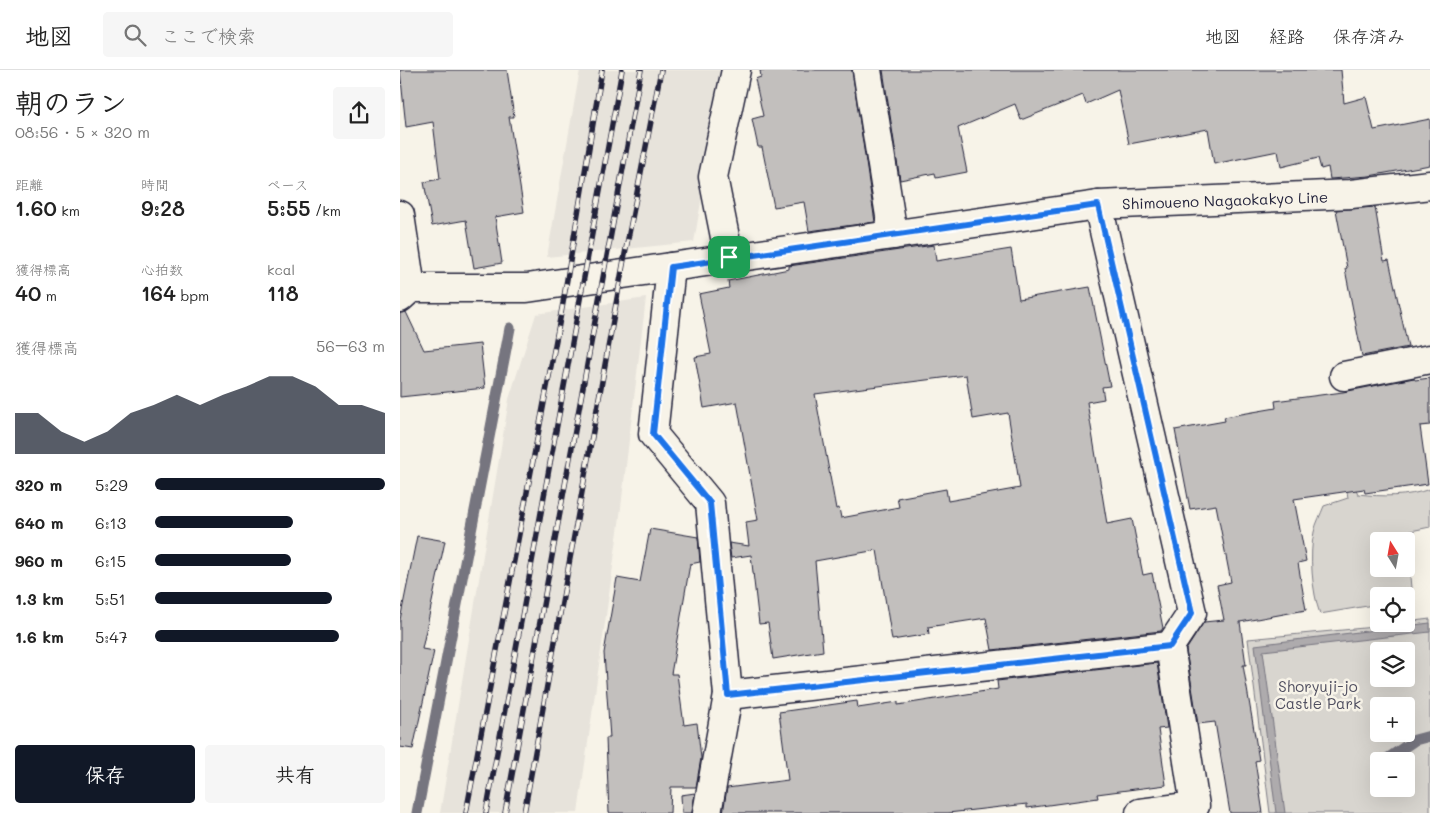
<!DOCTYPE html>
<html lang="ja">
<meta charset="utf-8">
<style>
body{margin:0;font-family:Mali,"Klee One",sans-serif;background:#f6f6f6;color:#222;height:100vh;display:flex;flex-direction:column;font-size:19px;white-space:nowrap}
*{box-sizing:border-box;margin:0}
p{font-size:16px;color:#767676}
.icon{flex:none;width:28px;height:28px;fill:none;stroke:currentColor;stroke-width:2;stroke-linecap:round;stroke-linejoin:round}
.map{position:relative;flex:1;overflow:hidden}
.side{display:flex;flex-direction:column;background:#fff;width:400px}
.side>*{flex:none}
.needle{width:32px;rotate:349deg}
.controls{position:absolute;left:970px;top:462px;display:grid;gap:10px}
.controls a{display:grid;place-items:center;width:45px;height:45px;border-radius:5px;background:#fff;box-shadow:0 5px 20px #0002;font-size:25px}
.pin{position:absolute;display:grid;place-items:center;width:42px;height:42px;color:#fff;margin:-21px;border-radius:10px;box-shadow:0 2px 8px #0006}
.round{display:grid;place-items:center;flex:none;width:52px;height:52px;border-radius:5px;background:#f6f6f6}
.headline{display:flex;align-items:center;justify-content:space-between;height:85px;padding:0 15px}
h1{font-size:28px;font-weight:600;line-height:38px}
.metrics{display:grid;grid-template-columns:repeat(3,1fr);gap:8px;height:85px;padding:5px 15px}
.metrics div{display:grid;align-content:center}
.metrics b{font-size:21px;font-weight:600}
.metrics small{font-size:14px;font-weight:400}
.metrics p{font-size:14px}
.chart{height:140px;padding:10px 15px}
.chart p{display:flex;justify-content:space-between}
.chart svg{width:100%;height:90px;margin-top:5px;fill:#111827;opacity:.7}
.cta{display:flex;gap:10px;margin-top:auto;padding:10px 15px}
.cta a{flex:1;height:58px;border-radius:5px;background:#111827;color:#fff;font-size:20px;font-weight:600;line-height:58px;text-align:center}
.cta a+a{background:#f6f6f6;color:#222}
ul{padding:0 15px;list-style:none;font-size:16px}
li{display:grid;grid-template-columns:80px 60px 1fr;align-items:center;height:38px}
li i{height:12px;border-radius:6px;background:#111827}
header{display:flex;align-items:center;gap:30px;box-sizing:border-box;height:70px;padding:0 25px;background:#fff;border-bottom:1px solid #e0e0e0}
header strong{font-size:24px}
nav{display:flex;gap:28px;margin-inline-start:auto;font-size:18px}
.search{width:350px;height:45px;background:#f6f6f6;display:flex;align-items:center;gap:12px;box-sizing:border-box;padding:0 18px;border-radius:5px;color:#767676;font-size:19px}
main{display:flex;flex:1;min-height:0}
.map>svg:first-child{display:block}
</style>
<header>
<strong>地図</strong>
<div class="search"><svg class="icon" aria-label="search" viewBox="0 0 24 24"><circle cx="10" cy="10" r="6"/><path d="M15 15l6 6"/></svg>ここで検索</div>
<nav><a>地図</a><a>経路</a><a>保存済み</a></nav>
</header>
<main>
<section class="side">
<div class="headline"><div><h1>朝のラン</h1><p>08:56 · 5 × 320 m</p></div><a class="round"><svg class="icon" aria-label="share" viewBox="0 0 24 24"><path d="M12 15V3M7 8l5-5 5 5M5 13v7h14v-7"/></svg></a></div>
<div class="metrics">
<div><p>距離</p><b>1.60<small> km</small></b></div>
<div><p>時間</p><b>9:28</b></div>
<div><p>ペース</p><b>5:55<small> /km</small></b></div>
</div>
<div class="metrics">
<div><p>獲得標高</p><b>40<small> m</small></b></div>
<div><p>心拍数</p><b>164<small> bpm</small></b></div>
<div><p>kcal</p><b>118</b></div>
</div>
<div class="chart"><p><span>獲得標高</span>56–63 m</p>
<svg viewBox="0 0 160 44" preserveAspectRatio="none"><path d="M0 44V24L10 24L20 33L30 38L40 33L50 24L60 20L70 15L80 20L90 15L100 11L110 6L120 6L130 11L140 20L150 20L160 24V44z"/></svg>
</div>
<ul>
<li><b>320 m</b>5:29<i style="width:100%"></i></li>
<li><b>640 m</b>6:13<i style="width:60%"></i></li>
<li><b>960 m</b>6:15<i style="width:59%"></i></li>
<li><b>1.3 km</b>5:51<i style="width:77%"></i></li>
<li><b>1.6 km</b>5:47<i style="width:80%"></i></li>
</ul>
<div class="cta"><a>保存</a><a>共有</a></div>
</section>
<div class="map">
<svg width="1030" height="743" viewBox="0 0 1030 743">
<rect width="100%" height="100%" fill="#f7f3e8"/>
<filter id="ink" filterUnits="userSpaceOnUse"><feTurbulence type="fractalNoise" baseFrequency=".02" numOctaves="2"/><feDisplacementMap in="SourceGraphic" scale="10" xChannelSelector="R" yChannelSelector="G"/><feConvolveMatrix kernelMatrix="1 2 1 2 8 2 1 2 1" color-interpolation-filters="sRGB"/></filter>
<g filter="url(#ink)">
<!-- built -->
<g fill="#e7e3db">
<path d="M180,0H324L294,172L147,187Z"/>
<path d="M246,228L219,454L178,743H40L109,329L136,244Z"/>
</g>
<!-- green -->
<g fill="#d8d5cf" stroke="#7d7c85" fill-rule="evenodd">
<path d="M945,408L952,410L958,424C983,427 1007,427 1030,419V457L1006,462L1012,529H1006V526H979V534L920,544C912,522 909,484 914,462C916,453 921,444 924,436L948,428ZM979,471H1006V499H979Z"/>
<path d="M1030,549V743H870L848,569L1006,554V552ZM979,581H1006V609H979ZM979,636H1006V664H979ZM979,691H1006V719H979Z"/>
</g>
<!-- water -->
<path fill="#aeabad" stroke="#76747f" d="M1030,553V562L863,581L885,743H876L855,575Z"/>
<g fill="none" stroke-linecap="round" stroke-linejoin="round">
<!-- stream -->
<g stroke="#76747f" stroke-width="11">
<path d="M984,691L1015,670L1030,666"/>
<path d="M17,743L110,258"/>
</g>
</g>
<!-- building -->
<g fill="#c2bfbd" stroke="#22223b" fill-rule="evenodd">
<path d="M0,0H107L114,47H109L124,142L95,147L102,193L74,198L66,150L32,156L24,112L40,109L33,52L6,57Z"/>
<path d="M360,0H452L475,152L409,161L404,132L374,137L362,77H358L352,49L363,46L355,9L361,7Z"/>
<path d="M483,0H941L944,33L966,27L974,60L1030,49V95L969,106L930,109L928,97L921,99L918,88L881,97L878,81L814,94L808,59L729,74L718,20L686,34L683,25L621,50L615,34L558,58L567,102L536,108L535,103L500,110Z"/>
<path d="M975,137L984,191L989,190L1008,277L962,286L945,199L947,198L936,140Z"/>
<path d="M534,175L536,191L611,179L619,229L690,217L710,316L702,317L704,329L687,332L707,454L732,449L743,505L752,503L763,558L761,561L592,580L586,548L528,557L529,564L492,570L477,480L415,491L423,581L373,589L368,553L359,554L351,485L331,488L329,473L349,476L346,452L358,450L337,332L304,338L295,287L311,284L299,224L329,218L328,211L389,199V196ZM566,305L573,349L608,343L620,418L548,431L546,419L497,428L499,437L441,448L439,438L436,439L415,324Z"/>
<path d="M6,242L24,280L80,274L85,318L0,327V243Z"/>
<path d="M1014,308L1015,310L1030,308V355L1020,356L1028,414L965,423L964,419L894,429L906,491L898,493L906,540L840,552L846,595H843L859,690L855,691L863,743H830L815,652L798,654L786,580L804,552L824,550L817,515L831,512L816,435L790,439L775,360L825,351L824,347L876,338L875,331L943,322Z"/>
<path d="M250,459L298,467L300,492L290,494L271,604H277L284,655L297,653L301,688L296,717H271L270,743H209L206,668H210L204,583L217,508L240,512Z"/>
<path d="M17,466L45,471L22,579L34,581L13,679L0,677V550Z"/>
<path d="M757,593L767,658L758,659L766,715L697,724L698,728L627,738V734L548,743H323L327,718L388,710L379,642L457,631L458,638L498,632V635L598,619L597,611Z"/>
<path d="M295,723L292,743H282L281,725Z"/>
</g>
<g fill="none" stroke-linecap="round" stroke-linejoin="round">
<defs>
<g id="minor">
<path d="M467,0L493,165"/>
<path d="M698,135L792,543L770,576L795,736L740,743"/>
<path d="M0,145L11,218"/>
<path d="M329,187L313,107L336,0"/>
<path d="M271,197L253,364L310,433L328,625L307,743"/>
<path d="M944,306L1030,289"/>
<path d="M328,625L770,576"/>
</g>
<path id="secondary" d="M0,228L11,218H127L698,135L951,124L1030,115"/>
</defs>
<!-- minor casing -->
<use href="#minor" stroke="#22223b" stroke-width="31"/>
<!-- secondary casing -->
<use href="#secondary" stroke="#22223b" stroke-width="31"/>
<!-- minor -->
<use href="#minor" stroke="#f7f3e8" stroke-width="28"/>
<!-- secondary -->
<use href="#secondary" stroke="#f7f3e8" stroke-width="28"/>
<defs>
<g id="rail">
<path d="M66,743L163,233L202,0"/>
<path d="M86,743L222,0"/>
<path d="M105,743L241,0"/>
<path d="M124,743L225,184L261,0"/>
</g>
</defs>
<!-- rail casing -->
<use href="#rail" stroke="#22223b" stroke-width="5.5"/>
<!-- rail -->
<use href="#rail" stroke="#f7f3e8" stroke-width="4" stroke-dasharray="11" stroke-linecap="butt"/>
</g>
</g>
<g fill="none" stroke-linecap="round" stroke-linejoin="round" filter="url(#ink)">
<defs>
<path id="route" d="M698,135L792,543L770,576L328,625L310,433L253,364L271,197Z"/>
</defs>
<!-- route casing -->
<use href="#route" stroke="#fff" stroke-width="10"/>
<!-- route -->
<use href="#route" stroke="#1a73e8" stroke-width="6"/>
</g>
<g text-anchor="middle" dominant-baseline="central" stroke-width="5" stroke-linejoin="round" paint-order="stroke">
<!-- street labels -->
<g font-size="15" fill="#22223b" stroke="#f7f3e8">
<text transform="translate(825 130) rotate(-2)">Shimoueno Nagaokakyo Line</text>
</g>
<!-- park labels -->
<g font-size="15" fill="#504f60" stroke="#f7f3e8">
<text x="918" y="616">Shoryuji-jo<tspan x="918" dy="17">Castle Park</tspan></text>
</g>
</g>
</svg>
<div class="controls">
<a><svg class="needle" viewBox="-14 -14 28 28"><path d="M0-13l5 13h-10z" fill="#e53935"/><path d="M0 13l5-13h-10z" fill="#767676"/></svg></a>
<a><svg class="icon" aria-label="locate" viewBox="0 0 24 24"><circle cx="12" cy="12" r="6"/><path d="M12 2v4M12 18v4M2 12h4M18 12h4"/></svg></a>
<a><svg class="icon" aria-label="layers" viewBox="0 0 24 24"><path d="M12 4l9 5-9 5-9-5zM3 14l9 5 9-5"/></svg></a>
<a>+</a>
<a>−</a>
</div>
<div class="pin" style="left:329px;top:187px;background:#1e9e55"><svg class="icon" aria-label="arrive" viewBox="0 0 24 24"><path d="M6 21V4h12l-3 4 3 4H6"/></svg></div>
</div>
</main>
